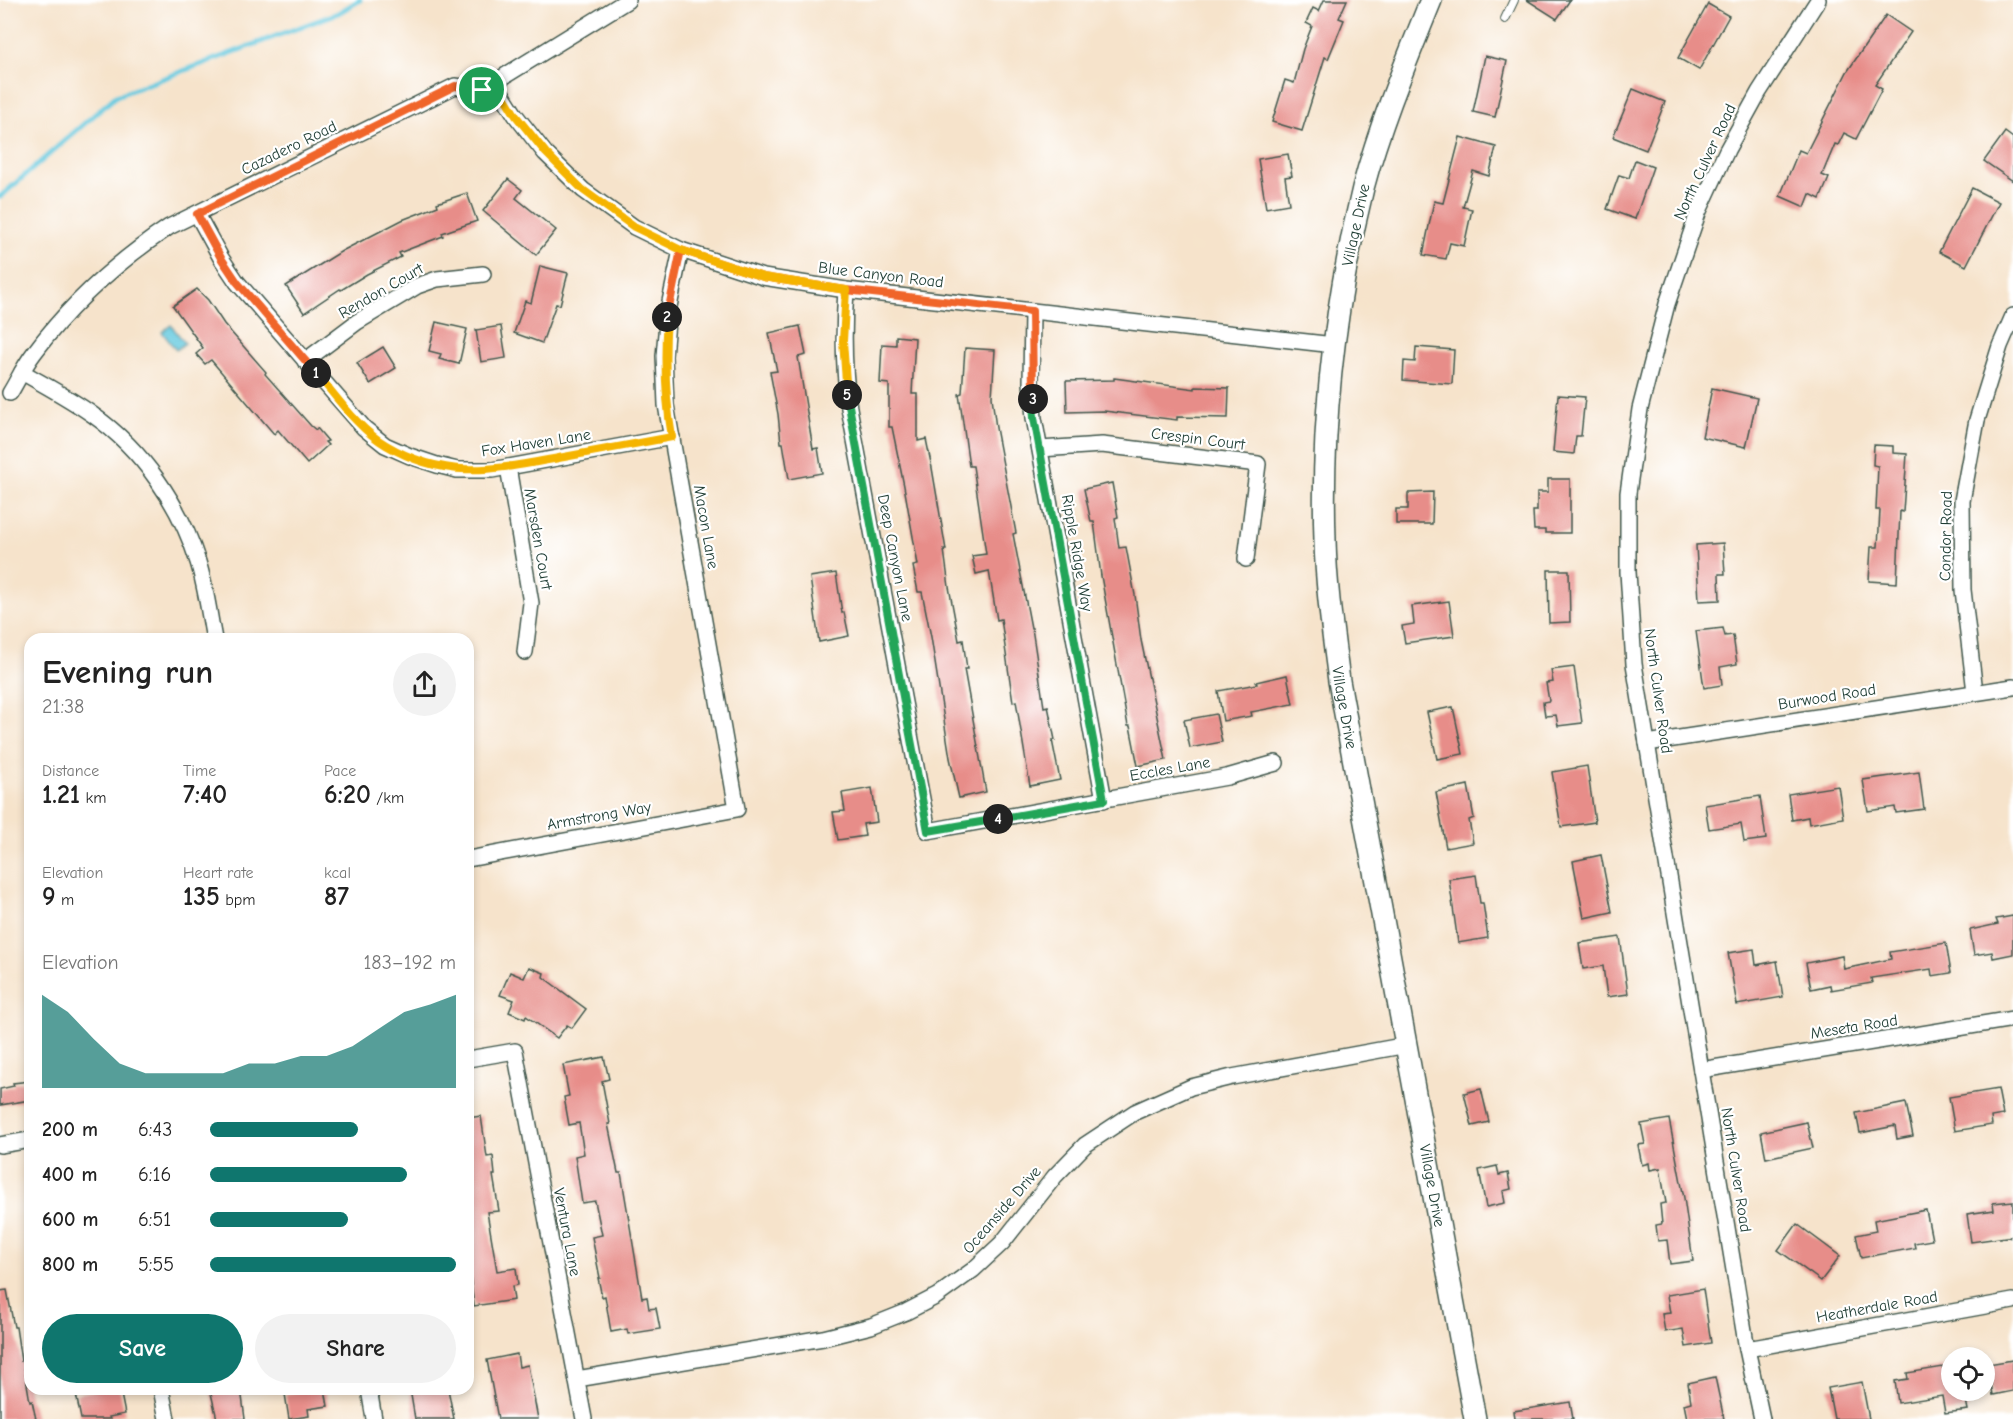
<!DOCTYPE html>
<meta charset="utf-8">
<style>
body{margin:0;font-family:"Comic Neue",sans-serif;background:#f2f2f2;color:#222;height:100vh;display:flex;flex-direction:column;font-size:22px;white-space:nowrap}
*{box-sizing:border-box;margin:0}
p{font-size:20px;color:#767676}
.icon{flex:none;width:33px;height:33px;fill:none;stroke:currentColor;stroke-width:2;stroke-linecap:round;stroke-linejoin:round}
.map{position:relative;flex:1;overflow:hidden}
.details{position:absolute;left:24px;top:633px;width:450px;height:762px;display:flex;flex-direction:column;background:#fff;border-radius:18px;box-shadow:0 3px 9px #0003}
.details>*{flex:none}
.controls{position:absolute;left:1941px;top:1347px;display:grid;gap:12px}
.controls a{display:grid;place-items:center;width:54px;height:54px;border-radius:50%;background:#fff;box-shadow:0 3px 9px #0003;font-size:30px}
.pin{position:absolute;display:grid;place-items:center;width:51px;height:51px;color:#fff;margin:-26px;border:3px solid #fff;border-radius:50%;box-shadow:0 2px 6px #0007}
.km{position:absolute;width:30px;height:30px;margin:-15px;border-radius:50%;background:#222;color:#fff;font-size:16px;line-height:30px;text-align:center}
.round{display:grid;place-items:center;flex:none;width:63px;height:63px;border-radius:32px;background:#f2f2f2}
.summary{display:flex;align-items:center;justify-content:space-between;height:102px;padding:0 18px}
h1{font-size:33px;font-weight:600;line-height:45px}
.metrics{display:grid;grid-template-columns:repeat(3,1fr);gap:9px;height:102px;padding:6px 18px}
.metrics div{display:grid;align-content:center}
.metrics b{font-size:26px;font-weight:600}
.metrics small{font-size:16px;font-weight:400}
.metrics p{font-size:16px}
.chart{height:168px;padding:12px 18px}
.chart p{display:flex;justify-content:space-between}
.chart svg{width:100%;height:108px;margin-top:6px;fill:#0f766e;opacity:.7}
.action{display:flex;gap:12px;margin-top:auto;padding:12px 18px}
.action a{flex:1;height:69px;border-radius:36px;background:#0f766e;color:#fff;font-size:24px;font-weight:600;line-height:69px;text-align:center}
.action a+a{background:#f2f2f2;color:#222}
ul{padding:0 18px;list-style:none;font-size:20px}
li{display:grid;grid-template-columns:96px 72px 1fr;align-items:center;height:45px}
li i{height:15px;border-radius:8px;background:#0f766e}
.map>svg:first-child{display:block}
</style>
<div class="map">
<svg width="2013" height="1419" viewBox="0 0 2013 1419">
<rect width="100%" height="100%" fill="#fff"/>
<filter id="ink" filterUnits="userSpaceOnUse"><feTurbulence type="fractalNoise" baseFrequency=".0167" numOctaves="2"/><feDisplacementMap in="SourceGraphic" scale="12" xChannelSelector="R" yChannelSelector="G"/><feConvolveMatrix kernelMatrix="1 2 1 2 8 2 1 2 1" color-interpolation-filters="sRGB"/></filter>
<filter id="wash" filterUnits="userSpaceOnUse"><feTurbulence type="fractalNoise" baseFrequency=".008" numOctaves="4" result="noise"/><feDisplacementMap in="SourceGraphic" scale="24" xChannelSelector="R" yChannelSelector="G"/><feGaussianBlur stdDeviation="1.35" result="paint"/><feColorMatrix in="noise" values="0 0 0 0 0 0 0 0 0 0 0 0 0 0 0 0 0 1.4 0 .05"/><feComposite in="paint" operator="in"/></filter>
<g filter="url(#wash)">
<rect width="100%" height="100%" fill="#f6e3cb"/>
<!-- water -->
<path fill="#61c8de" stroke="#408289" stroke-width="1.5" d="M171,325L185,343L176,350L162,332Z"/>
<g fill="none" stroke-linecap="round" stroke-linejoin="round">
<!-- stream -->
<path stroke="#61c8de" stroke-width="5" d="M0,197L116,96L338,13L360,0"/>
</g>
<g id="blocks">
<!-- building -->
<g fill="#e78d89">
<path d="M1324,0H1347L1339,18L1344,20L1328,59L1325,57L1302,131L1272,122L1285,80L1294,83L1303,49L1312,26L1306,23L1313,8L1319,11Z"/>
<path d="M1527,0H1570L1557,19Z"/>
<path d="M1708,4L1729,16L1699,70L1678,58Z"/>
<path d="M1886,15L1911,32L1875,85L1882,89L1856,139L1844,133L1838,145L1835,144L1822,175L1829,178L1820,199L1810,194L1805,207L1780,196L1799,150L1806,153L1847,72Z"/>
<path d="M1485,56L1507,61L1495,117L1473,112Z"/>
<path d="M1633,89L1665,102L1646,150L1613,137Z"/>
<path d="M2005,132L2013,138V181L1984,161Z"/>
<path d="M1460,137L1496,147L1489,176L1473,171L1463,207L1472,209L1464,246L1450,243L1446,259L1423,255L1434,201L1443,203Z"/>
<path d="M1288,154L1292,176L1285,177L1289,204L1266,208L1258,159Z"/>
<path d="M1635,160L1653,167L1635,219L1607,209L1619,175L1629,178Z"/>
<path d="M508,179L522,190L516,198L556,230L536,255L483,211Z"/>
<path d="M1972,188L1999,202L1966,266L1939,252Z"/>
<path d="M467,193L477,221L442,233L443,236L399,253L401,257L367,274L341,290L340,289L304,313L286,286L342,251L402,220L438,206L437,203Z"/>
<path d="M540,266L568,273L560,305L556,304L542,343L514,333L525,301L531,303Z"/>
<path d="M197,289L208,300L224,324L266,372L265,374L311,426L316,430L317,428L328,441L325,442L328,445L307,464L278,430L274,434L211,360L205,364L196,354L203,348L173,306Z"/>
<path d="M436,322L467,329L459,364L439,359L441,354L429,351Z"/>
<path d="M501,326L506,358L481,362L476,330Z"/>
<path d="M800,326L806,355L798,357L813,449L818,448L822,473L789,479L783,443H781L778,414L770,372L777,371L769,333Z"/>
<path d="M896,336L915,338L912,394H918V441L926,439L932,468L946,550H944L949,587L959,641L963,640L967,669H964L986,792L959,798L950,758L931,637L922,592H918L913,566L918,565L904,486L892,427H889V384L880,383L882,344L896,345Z"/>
<path d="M383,347L396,368L370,384L357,363Z"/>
<path d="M1416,347L1454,350L1452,384L1403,380L1404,361L1415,362Z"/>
<path d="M965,348L995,350L992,397L996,428L1016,533L1013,534L1031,628H1032L1044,707L1048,706L1055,740H1052L1060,780L1030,786L1016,701L1013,702L1001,619L997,620L989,571L976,574L972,556L986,554L973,466H969L959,394L962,393Z"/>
<path d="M1114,378L1195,389V387L1229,388L1228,418L1177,417V420L1104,411L1067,412L1066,381L1114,380Z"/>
<path d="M1712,388L1757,398L1746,447L1702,437Z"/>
<path d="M1558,395L1585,397L1581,436H1576L1574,454L1553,452Z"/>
<path d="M1874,445L1893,446V453L1907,454L1903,512L1900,511L1897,583L1869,581L1871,547H1878L1880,510H1876L1878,466L1873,465Z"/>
<path d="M1548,479H1570V533H1545V530H1534L1533,511H1537V492H1548Z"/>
<path d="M1112,483L1118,517L1115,518L1119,548L1126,547L1135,595L1141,640L1166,760L1138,766L1130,726H1128L1101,576L1094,522H1091L1084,489Z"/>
<path d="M1433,492L1432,524H1396V509H1408V493Z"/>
<path d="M1723,543L1725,574H1719L1720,600L1699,601L1696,545Z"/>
<path d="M1548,570H1569L1570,622L1549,623Z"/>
<path d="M836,573L842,613L844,612L849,636L819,642L810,577Z"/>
<path d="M1449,601L1454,636L1405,643L1402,626L1414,624L1412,606Z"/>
<path d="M1723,628L1725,636L1733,635L1737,664L1720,667L1722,685L1704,688L1696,631Z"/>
<path d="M1574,667L1582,723L1558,726L1556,715L1545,716L1543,702L1549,701L1546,683L1553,682L1551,670Z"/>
<path d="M1287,675L1293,704L1251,712L1252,716L1223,721L1218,691L1257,684L1256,682Z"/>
<path d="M1453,707L1463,754L1437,759L1427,712Z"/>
<path d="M1216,714L1222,742L1190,748L1184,720Z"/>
<path d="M1587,766L1595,822L1561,827L1552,772Z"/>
<path d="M1919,772L1924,809L1896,813L1895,807L1868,811L1863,780Z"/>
<path d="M1468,785L1474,818L1469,820L1473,843L1446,848L1436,792Z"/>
<path d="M1838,786L1843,818L1809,824L1808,817L1792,820L1788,794Z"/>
<path d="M872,788L877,822L863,824L865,836L838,840L833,812L845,811L842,793Z"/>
<path d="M1760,796L1766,839L1744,842L1741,824L1709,829L1705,805Z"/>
<path d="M1601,855L1612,912L1584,918L1573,861Z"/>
<path d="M1476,875L1480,903H1483L1488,938L1458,943L1449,879Z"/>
<path d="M2013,916V954L1993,958L1992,952L1974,955L1970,930L1998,924L1996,919Z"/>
<path d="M1620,937L1628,994L1607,997L1603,966L1583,969L1579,943Z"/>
<path d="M1946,943L1951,973L1932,976L1931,969L1871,978L1872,983L1831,990L1830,985L1811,989L1806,963L1842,956L1844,969L1891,959L1890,952Z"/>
<path d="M1754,949L1756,965L1777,961L1783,997L1737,1005L1728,953Z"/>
<path d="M529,967L544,973L543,977L586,1009L572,1028L567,1025L557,1038L526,1016L525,1019L509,1012L514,1000L500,995L510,972L524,978Z"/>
<path d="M604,1057L609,1079L602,1081L610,1124H608L618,1173H621L642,1298L647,1297L649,1309L656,1308L660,1329L628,1334L627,1329L611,1332L605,1296L602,1297L598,1278H600L592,1237L602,1235L595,1201L582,1203L575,1156L584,1154L579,1123L569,1125L564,1097L569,1096L563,1065Z"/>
<path d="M30,1081V1100L0,1105V1089L14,1086L13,1083Z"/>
<path d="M1481,1089L1489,1122L1472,1126L1464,1093Z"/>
<path d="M1998,1089L2003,1115L1991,1117L1992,1125L1955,1131L1949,1097Z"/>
<path d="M1906,1103L1913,1136L1897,1139L1895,1126L1860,1133L1856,1113Z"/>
<path d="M481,1116L487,1157L493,1156L495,1175H493L499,1211L487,1212L497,1271L516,1268L518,1285L512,1286L514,1300L474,1306L468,1260V1118Z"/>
<path d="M1669,1119L1684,1198L1693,1261L1670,1264L1667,1240L1658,1241L1656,1225L1662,1224L1660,1204L1666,1203L1660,1168L1650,1170L1649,1163L1642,1165L1638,1145L1645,1144L1641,1124Z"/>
<path d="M1807,1122L1813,1148L1766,1158L1761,1132Z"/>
<path d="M1497,1166L1499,1175L1508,1173L1511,1189L1503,1191L1505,1203L1486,1207L1479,1170Z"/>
<path d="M2013,1201V1236L1971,1242L1967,1214L1994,1210L1993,1203Z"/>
<path d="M1926,1210L1932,1240L1914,1243L1915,1248L1861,1258L1856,1235L1876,1231L1874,1220Z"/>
<path d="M1797,1224L1840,1256L1821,1281L1778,1250Z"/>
<path d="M1703,1289L1711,1343L1686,1347L1683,1329L1665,1332L1662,1314L1670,1313L1667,1295Z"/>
<path d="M7,1290L14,1327H16L21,1361L23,1360L30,1402L32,1401L36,1419H0V1291Z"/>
<path d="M517,1354L519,1367L528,1365L538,1419H498L487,1360Z"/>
<path d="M2013,1360V1391L1993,1395L1988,1364Z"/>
<path d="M1943,1367L1944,1373L1952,1372V1390H1964L1968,1410L1945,1413L1942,1396L1898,1403L1895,1381L1908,1379L1907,1373Z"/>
<path d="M1715,1377L1724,1419H1687L1684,1404L1691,1402L1688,1383Z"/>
<path d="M1862,1382L1869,1419H1834L1828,1388Z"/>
<path d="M101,1389H120L125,1414L109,1417L110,1419H81L76,1394Z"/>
<path d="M210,1389H241L245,1419H217Z"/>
<path d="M315,1389H325L328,1406L308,1409L309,1416L289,1419L285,1394Z"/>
<path d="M410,1389H448L454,1419H415Z"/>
<path d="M1570,1402L1573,1419H1515L1514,1411Z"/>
</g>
</g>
</g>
<g filter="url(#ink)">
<use href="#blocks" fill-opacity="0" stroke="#3f564b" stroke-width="1.5"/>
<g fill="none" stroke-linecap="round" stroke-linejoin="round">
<defs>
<path id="lane" d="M1505,19L1514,0"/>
<g id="street">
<path d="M495,83L516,116L545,153L583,190L634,227L681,250L763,277L846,290L1334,345"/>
<path d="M197,214L221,258L237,282L364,428L385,445L410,456L437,465L457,470H492L672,437"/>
<path d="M846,290C843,331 843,367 849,408L928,831L1227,777L1276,763"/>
<path d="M1032,311L1031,383L1034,418L1104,800"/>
<path d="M305,361L357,322L417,286L437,279L483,274"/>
<path d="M22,372C46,386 71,399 93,415C143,450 180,505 198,562C206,587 209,614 214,639"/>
<path d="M10,393C18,380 24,366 34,353C71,303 117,262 169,227L455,86L482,90L628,0"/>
<path d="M1040,449L1102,445L1258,464L1246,559"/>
<path d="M508,467L531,603L525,652"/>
<path d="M1975,692L1963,590L1962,501L1977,420L2000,346L2013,316"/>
<path d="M1647,743L2013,687"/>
<path d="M468,859L737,809L666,405L664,356L668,311L681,250"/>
<path d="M468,1059L515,1051L584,1419"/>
<path d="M1701,1070L2013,1019"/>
<path d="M0,1145L30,1140"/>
<path d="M1747,1349L2013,1301"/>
<path d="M577,1379L823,1338L871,1326L906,1312L937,1296L973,1270L1002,1243L1055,1176L1085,1145L1135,1112L1191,1087L1232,1077L1407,1045"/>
<path d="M161,1389L167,1419"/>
<path d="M369,1389L374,1419"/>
<path d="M1762,1419L1747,1349L1634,664L1628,572V493L1640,409L1667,304L1698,213L1727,150L1759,92L1818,0"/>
</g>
<g id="secondary">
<path id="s1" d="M1431,0C1406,62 1380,124 1363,188C1335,303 1321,422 1325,540C1326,587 1333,634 1339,681L1475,1419"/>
</g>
</defs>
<!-- lane casing -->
<use href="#lane" stroke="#3f564b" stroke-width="10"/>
<!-- street casing -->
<use href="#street" stroke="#3f564b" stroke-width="18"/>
<!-- secondary casing -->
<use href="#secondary" stroke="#3f564b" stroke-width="24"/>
<!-- lane -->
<use href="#lane" stroke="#fff" stroke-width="8"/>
<!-- street -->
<use href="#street" stroke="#fff" stroke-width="15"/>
<!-- secondary -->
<use href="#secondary" stroke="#fff" stroke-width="21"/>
</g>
</g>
<g fill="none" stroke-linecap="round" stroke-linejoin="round" filter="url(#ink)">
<defs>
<path id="split-1" d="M316,373L237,282L221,258L197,214L455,86L482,90"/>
<path id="split-2" d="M316,373C337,397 358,429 386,445C448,482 497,469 564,457C600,450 636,444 672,437C665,397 664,358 667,317"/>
<path id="split-3" d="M667,317L681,250L763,277L846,290L1032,311L1033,399"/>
<path id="split-4" d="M998,819L1104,800L1034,418L1033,399"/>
<path id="split-5" d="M847,395L928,831L998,819"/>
<path id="split-6" d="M482,90L495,82L516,116L546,153L583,190L634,227L681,250L763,277L846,290L843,341L847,395"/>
</defs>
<!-- split-1 casing -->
<use href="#split-1" stroke="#fff" stroke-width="12"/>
<!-- split-2 casing -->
<use href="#split-2" stroke="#fff" stroke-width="12"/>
<!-- split-3 casing -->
<use href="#split-3" stroke="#fff" stroke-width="12"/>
<!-- split-4 casing -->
<use href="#split-4" stroke="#fff" stroke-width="12"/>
<!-- split-5 casing -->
<use href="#split-5" stroke="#fff" stroke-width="12"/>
<!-- split-6 casing -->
<use href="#split-6" stroke="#fff" stroke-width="12"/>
<!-- split-1 -->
<use href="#split-1" stroke="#f0652b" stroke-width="8"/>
<!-- split-2 -->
<use href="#split-2" stroke="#f5b400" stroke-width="8"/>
<!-- split-3 -->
<use href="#split-3" stroke="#f0652b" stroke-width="8"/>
<!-- split-4 -->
<use href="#split-4" stroke="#22a559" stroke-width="8"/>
<!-- split-5 -->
<use href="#split-5" stroke="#22a559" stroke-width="8"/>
<!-- split-6 -->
<use href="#split-6" stroke="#f5b400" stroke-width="8"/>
</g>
<g text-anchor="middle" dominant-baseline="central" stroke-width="4.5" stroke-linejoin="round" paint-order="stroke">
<!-- street labels -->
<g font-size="16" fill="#1f3d34" stroke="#fff">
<text transform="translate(289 148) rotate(-26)">Cazadero Road</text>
<text transform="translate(1705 162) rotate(-65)">North Culver Road</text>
<text transform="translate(1356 225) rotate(-78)">Village Drive</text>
<text transform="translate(881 275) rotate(7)">Blue Canyon Road</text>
<text transform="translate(381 291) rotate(-30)">Rendon Court</text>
<text transform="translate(1198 439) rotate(7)">Crespin Court</text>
<text transform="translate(536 443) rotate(-9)">Fox Haven Lane</text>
<text transform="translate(706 527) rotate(80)">Macon Lane</text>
<text transform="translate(1946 536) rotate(-89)">Condor Road</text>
<text transform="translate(538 539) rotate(80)">Marsden Court</text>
<text transform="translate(1077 553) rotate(80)">Ripple Ridge Way</text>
<text transform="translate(895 558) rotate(79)">Deep Canyon Lane</text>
<text transform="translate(1658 691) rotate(82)">North Culver Road</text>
<text transform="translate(1827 697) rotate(-9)">Burwood Road</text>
<text stroke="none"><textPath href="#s1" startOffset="724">Village Drive</textPath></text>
<text transform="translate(1170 769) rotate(-10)">Eccles Lane</text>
<text transform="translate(599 816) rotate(-10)">Armstrong Way</text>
<text transform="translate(1854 1027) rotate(-9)">Meseta Road</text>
<text transform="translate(1736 1170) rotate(81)">North Culver Road</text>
<text stroke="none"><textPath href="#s1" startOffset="1210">Village Drive</textPath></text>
<text transform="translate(1002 1210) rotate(-49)">Oceanside Drive</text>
<text transform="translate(567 1232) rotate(79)">Ventura Lane</text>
<text transform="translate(1877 1307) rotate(-10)">Heatherdale Road</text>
</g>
</g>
</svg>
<div class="controls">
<a><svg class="icon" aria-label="locate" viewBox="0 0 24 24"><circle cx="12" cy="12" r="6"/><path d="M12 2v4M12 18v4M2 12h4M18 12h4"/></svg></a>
</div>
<div class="pin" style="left:482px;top:90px;background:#1e9e55"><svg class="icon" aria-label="arrive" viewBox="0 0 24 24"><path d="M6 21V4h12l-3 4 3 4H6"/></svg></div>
<b class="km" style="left:316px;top:373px">1</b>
<b class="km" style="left:667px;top:317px">2</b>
<b class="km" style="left:1033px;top:399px">3</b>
<b class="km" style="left:998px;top:819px">4</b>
<b class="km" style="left:847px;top:395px">5</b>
<section class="details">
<div class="summary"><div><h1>Evening run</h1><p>21:38</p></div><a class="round"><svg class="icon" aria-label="share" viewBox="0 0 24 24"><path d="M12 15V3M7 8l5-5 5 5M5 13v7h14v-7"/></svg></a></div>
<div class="metrics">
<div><p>Distance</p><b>1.21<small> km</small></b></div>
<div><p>Time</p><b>7:40</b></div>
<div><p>Pace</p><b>6:20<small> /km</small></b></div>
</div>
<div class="metrics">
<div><p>Elevation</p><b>9<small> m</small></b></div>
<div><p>Heart rate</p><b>135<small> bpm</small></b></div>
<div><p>kcal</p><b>87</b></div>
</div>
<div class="chart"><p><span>Elevation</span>183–192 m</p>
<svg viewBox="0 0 160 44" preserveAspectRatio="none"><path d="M0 44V6L10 13L20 24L30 34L40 38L50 38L60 38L70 38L80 34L90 34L100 31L110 31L120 27L130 20L140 13L150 10L160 6V44z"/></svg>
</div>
<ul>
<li><b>200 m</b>6:43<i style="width:60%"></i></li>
<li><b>400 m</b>6:16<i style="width:80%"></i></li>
<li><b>600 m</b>6:51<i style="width:56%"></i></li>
<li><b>800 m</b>5:55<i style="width:100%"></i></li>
</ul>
<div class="action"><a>Save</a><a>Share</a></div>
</section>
</div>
